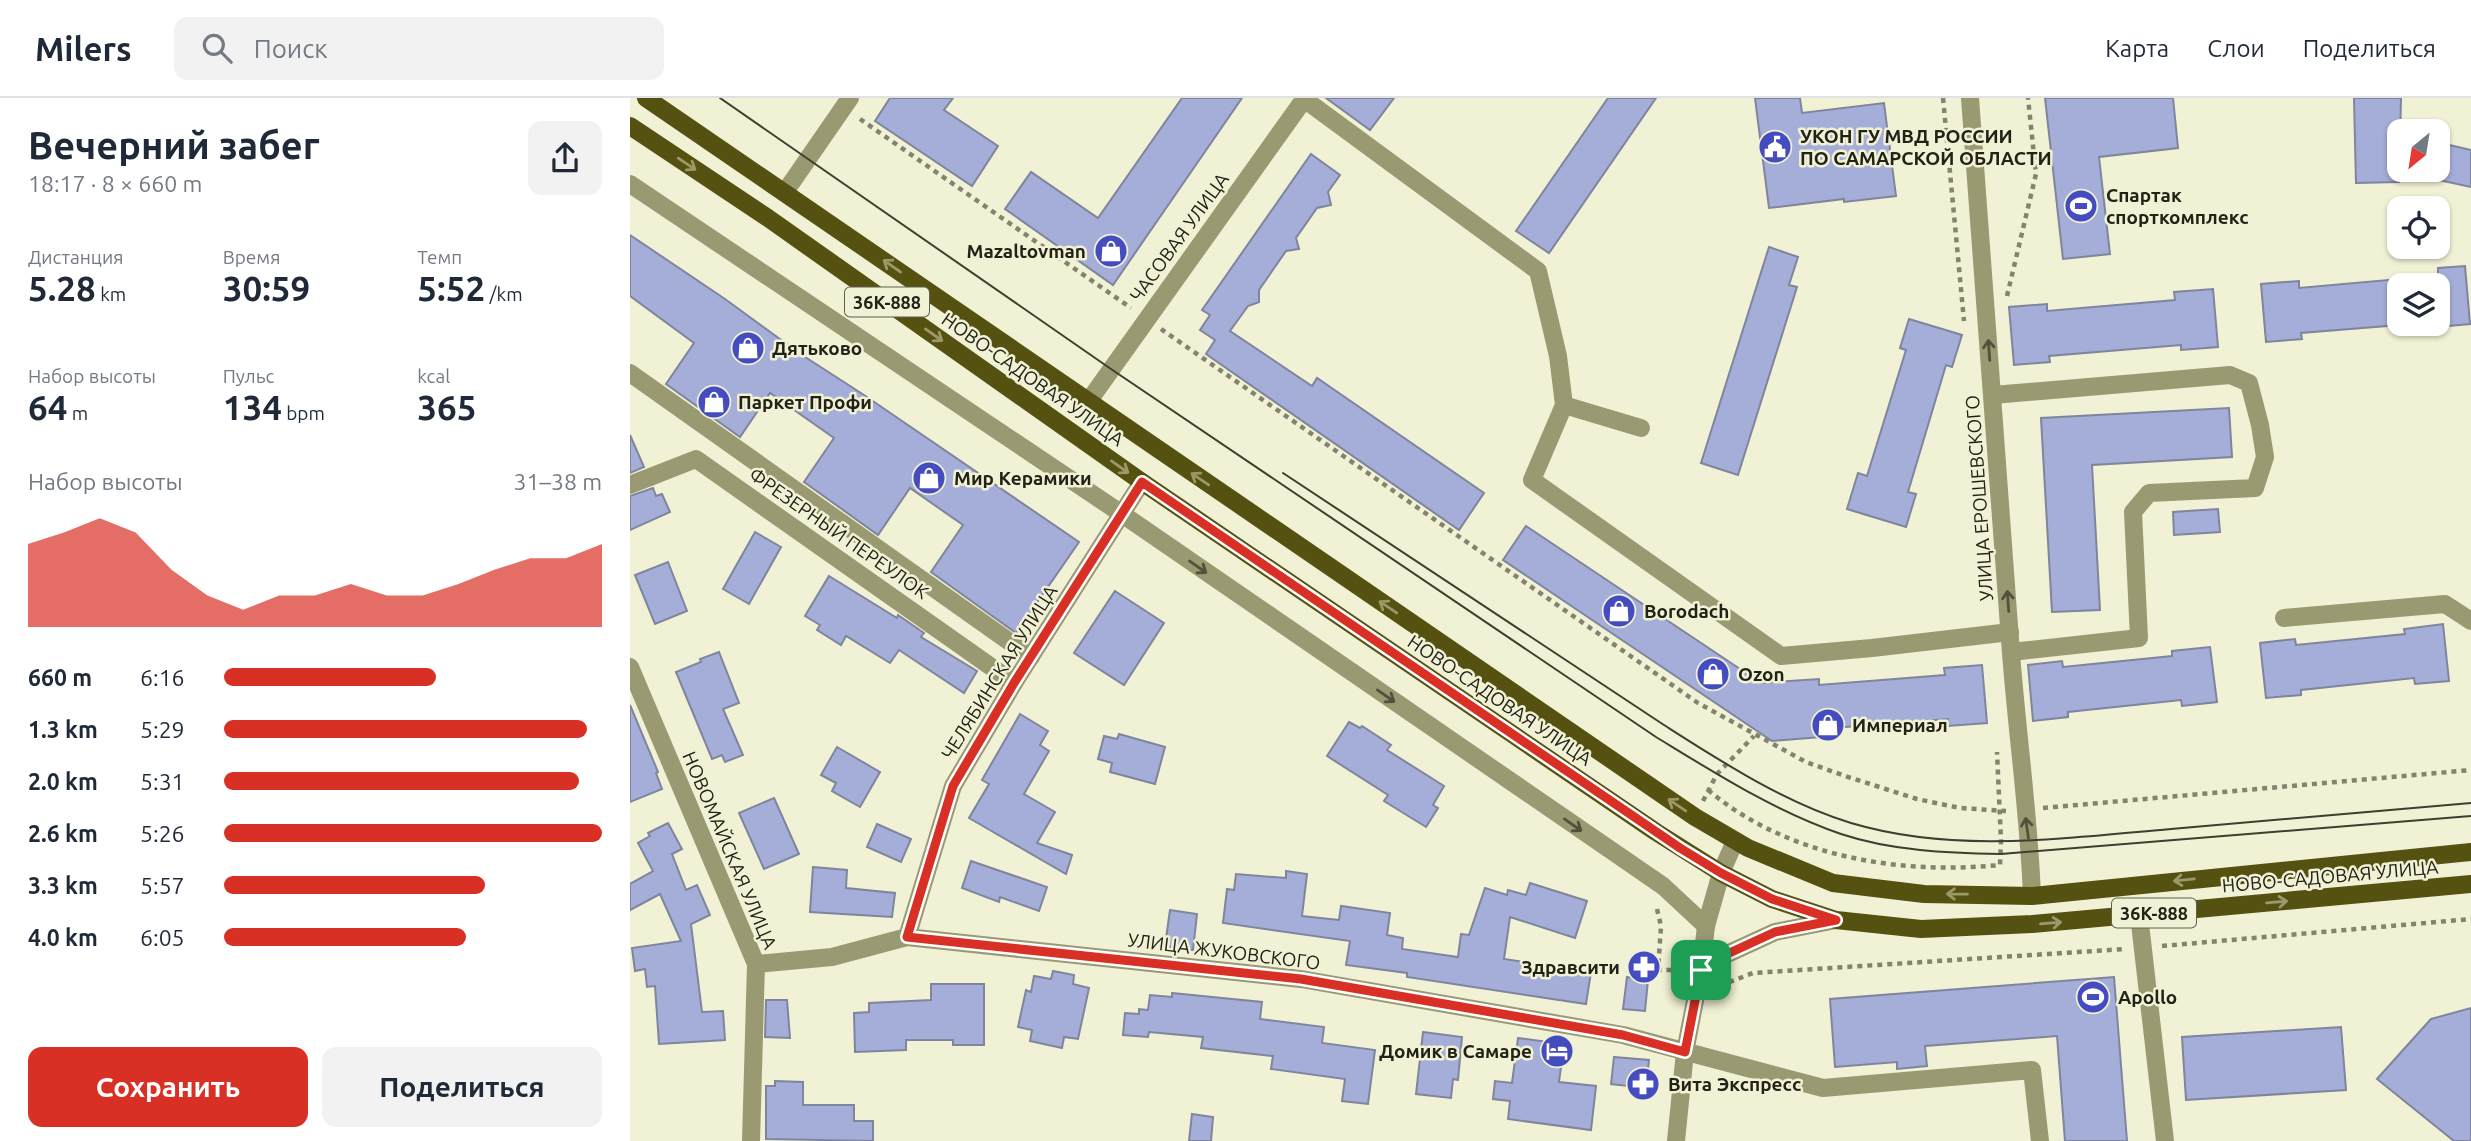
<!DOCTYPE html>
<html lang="ru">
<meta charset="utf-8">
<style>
body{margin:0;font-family:Ubuntu,sans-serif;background:#f2f2f3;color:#1f2937;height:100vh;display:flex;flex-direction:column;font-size:26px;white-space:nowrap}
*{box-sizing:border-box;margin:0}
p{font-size:23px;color:#747a83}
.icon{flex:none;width:38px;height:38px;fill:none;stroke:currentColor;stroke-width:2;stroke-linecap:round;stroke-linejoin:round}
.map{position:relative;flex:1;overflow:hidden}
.side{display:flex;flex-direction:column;background:#fff;width:630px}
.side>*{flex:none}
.needle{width:46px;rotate:210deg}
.fabs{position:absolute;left:1757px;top:21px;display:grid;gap:14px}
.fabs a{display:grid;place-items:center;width:63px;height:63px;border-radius:14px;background:#fff;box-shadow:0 2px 5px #0004;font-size:35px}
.pin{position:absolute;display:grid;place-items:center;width:60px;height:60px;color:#fff;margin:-30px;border-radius:14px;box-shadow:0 4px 10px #0006}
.round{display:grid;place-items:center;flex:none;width:74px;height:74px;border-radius:14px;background:#f2f2f3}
.head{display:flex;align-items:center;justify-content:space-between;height:119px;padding:0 28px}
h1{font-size:38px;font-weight:700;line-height:52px}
.figures{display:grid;grid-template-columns:repeat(3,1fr);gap:10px;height:119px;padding:7px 28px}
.figures div{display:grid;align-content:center}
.figures b{font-size:35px;font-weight:700}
.figures small{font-size:19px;font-weight:400}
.figures p{font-size:19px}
.chart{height:196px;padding:14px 28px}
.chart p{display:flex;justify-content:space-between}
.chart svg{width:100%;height:126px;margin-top:7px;fill:#d93025;opacity:.7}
.cta{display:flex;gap:14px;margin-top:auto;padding:14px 28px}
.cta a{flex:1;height:80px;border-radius:14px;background:#d93025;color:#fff;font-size:28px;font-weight:700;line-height:80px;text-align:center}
.cta a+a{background:#f2f2f3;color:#1f2937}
ul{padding:0 28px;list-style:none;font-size:23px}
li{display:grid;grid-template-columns:112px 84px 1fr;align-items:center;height:52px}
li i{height:18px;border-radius:9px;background:#d93025}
header{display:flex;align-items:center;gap:42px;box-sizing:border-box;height:98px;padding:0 35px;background:#fff;border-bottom:2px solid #e0e1e3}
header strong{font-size:33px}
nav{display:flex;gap:38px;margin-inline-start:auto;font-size:24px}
.search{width:490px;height:63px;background:#f2f2f3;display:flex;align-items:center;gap:18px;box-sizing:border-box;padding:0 24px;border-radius:14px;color:#747a83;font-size:26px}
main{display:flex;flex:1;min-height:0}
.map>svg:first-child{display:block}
</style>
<header>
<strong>Milers</strong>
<div class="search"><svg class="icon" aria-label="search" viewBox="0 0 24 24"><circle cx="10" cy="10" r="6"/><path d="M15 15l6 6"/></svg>Поиск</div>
<nav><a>Карта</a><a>Слои</a><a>Поделиться</a></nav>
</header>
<main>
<section class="side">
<div class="head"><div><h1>Вечерний забег</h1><p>18:17 · 8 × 660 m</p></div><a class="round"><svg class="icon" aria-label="share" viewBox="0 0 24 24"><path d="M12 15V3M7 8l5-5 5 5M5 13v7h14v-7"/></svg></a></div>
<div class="figures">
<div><p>Дистанция</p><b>5.28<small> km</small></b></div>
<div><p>Время</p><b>30:59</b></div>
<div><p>Темп</p><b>5:52<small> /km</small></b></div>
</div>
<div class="figures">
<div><p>Набор высоты</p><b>64<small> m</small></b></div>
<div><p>Пульс</p><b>134<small> bpm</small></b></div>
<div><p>kcal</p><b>365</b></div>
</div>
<div class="chart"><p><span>Набор высоты</span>31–38 m</p>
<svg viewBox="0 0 160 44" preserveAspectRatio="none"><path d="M0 44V15L10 11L20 6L30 11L40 24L50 33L60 38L70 33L80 33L90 29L100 33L110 33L120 29L130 24L140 20L150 20L160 15V44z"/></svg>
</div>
<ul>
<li><b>660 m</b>6:16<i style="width:56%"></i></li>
<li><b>1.3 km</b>5:29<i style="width:96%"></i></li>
<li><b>2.0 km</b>5:31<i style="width:94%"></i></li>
<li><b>2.6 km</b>5:26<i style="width:100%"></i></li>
<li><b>3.3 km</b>5:57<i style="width:69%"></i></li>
<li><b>4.0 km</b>6:05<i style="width:64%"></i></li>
</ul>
<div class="cta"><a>Сохранить</a><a>Поделиться</a></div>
</section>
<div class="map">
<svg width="1841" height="1043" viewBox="0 0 1841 1043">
<rect width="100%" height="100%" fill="#f1f1d5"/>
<!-- building -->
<g fill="#a5aed8" stroke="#7f859c" stroke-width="2">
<path d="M260,0H323L314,12L368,48L342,88L245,23Z"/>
<path d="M552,0H612L483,187L375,111L401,74L468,120Z"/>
<path d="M696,0H764L740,32Z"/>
<path d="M978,0H1026L919,155L886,133Z"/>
<path d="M1125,0H1170L1172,15L1254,5L1266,98L1214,104V101L1139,110Z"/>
<path d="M1415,0H1543L1548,50L1469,59L1480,156L1433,161Z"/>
<path d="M1724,0H1771L1769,84L1726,85Z"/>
<path d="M1811,45L1841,52V89L1804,81Z"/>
<path d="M681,56L710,77L698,94L701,107L687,110L666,140L669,151L656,153L629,192V204L618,208L600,233L682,288L687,280L854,395L829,432L576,256L585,242L570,232L580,217L572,212Z"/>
<path d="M0,137L95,201L169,255L234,297L449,444L386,535L301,474L333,427L280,390L248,437L174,384L204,340L140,295L110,339L36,286L64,245L0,198Z"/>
<path d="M1139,149L1168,159L1159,187L1167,189L1108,377L1071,365Z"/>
<path d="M1835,168L1840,226L1808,229V170Z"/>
<path d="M1769,181V227L1671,235L1672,241L1636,244L1631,186L1669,183V190Z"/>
<path d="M1583,191L1588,249L1551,252V247L1419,258L1420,264L1384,267L1379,209L1417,206V213L1545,202L1544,194Z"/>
<path d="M1279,221L1332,237L1322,269L1316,267L1278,394L1286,396L1276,429L1217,411L1228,375L1237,378L1276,252L1270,250Z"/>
<path d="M1599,310L1602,359L1462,367L1470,512L1422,514L1411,320Z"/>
<path d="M0,337L14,369L0,375Z"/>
<path d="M23,390L26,398L32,396L40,414L0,432V398Z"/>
<path d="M1588,411L1590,434L1544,437L1543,414Z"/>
<path d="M896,428L1131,585L1189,581V587L1315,577L1314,570L1352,567L1357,625L1318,628V621L1190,631L1191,639L1142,643L873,462Z"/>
<path d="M125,434L151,449L119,506L93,491Z"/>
<path d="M38,464L57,513L25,526L5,477Z"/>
<path d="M199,478L267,520L268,517L294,535L291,539L347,573L334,595L269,552L260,565L216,538L211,547L187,532L190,527L175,518Z"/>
<path d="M485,493L534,525L494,587L444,555Z"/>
<path d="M1813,526L1819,583L1785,586L1784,580L1671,592V597L1636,600L1630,545L1665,541L1666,547L1775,536L1774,531Z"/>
<path d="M1580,549L1587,604L1552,608L1551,602L1438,614V619L1403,623L1398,567L1432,563L1433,569L1542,558V553Z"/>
<path d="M89,554L109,605L93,611L113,657L95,664L92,657L82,661L46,574L71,564L70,561Z"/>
<path d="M0,607L28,674L26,675L32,691L0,704Z"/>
<path d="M390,616L418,633L410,647L419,653L394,696L425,714L407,745L442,757L436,776L339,720L359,686L352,682Z"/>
<path d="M719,624L730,630L732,628L761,647L757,652L814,688L803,707L808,710L796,729L754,703L758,697L697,658Z"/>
<path d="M489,636L535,649L525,686L480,674L482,665L468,661L474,638L487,641Z"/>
<path d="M207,649L250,674L230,709L202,693L206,685L191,677Z"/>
<path d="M144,700L169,756L134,771L109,715Z"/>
<path d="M38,725L52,751L42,756L56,792L67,787L80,817L61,826L72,914L93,913L95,942L29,946L25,888L17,889L15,871L5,873L2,850L51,843L30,796L0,812V786L23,773L8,745L20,738L18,735Z"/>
<path d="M247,726L281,741L271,764L237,749Z"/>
<path d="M341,763L417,789L409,813L370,799L369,804L332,790Z"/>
<path d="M183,769L217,772L216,790L265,795L262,819L180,814Z"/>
<path d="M656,773L677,776L672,818L709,822L711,808L760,815L757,837L773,840L772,851L828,859L831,836L839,837L855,790L877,797L878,792L896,797L900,785L957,803L945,840L880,819L874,861L961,874L956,906L777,879V875L716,867L720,843L593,825L597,791L604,792L606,776L656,780Z"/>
<path d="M540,812L567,816L563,852L535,848Z"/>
<path d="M423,873L444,877L443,886L459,890L448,941L434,939L432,950L400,943L402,932L388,929L396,892L401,894L404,878L421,881Z"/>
<path d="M997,879L1018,882L1015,913L993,911Z"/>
<path d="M1484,879L1497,1043H1435L1427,938L1295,948L1297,968L1267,971V964L1205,969L1200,901Z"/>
<path d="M301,886H354V947H323V942H276V952L225,954L224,915L239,914V905L301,902Z"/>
<path d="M542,895L632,904L630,921L694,929L692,945L745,952L738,1006L712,1003L715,981L641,971L643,958L571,950L573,939L519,934L518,939L493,937L495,915L509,916V911L518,912L520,897L542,899Z"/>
<path d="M136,902H157L160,940L135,939Z"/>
<path d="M1841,910V1043H1824L1747,981L1801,921Z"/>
<path d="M1711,929L1716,992L1556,1002L1552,939Z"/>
<path d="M793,934L832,939L828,982L823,981L821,1000L786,996Z"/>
<path d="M888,940L934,946L929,984L966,988L961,1032L878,1021L880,1003L863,1001L865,983L882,985Z"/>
<path d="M984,959L1019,962L1016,990L981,986Z"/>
<path d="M145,983L173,984V1007H224V1023H243V1043L136,1041V988H145Z"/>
<path d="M562,1016L583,1019L581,1043H559Z"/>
</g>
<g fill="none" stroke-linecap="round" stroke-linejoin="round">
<!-- path -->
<g stroke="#838370" stroke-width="4.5" stroke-dasharray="5 5" stroke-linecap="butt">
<path d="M1313,0L1334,223"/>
<path d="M230,21L501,210"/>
<path d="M1377,198L1406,76L1398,0"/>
<path d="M531,231L1068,605L1176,664L1215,678L1287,701L1330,710L1376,713"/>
<path d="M1078,692C1158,759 1269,777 1370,767L1371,743L1367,654"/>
<path d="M1073,703L1087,676L1124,638"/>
<path d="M1413,710L1841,672"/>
<path d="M1027,811L1031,828L1028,872H1052"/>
<path d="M1532,848L1841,821"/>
<path d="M1090,882L1097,885L1123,875L1495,851"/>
</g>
<!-- minor -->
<g stroke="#999972" stroke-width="18">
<path d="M1340,0C1354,185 1368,370 1381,555C1387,635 1399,717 1402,798"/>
<path d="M674,1L908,173L928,258L934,307L902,382L1151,558L1242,550L1380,534"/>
<path d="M0,86L492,416L1033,788L1076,828"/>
<path d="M155,94L220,0"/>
<path d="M0,275L401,559"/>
<path d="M1363,297L1600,277L1619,285L1630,327L1635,359L1625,390L1519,395L1503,414L1509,540L1381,554"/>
<path d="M458,304L675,0"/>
<path d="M934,307L1011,330"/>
<path d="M0,387L66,361L384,585"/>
<path d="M1654,520L1815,506L1841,523"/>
<path d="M0,569L126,866L121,1043"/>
<path d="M1509,817L1535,1043"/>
<path d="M277,839L323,688L384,585L512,384"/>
<path d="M126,866L202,859L277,839L671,881L993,937L1193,990L1402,972L1410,1043"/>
<path d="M1071,872L1095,857L1145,834L1206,822"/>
<path d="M1046,1043L1055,954L1071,872L1076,828L1091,775L1105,743"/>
</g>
<!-- major -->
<g stroke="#545111" stroke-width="18">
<path d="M16,0L1065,719L1118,750L1203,785L1294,796L1402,798L1841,754"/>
<path d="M0,28L138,120L512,384L1026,734L1091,775L1142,801L1206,822L1291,831L1402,826L1841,786"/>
</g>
<!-- tram -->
<g stroke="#3e3e31" stroke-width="2">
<path d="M90,0L481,271L1026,639C1085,675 1146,714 1211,736C1262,753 1318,755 1371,756L1841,718"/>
<path d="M653,375L1034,627C1092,664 1155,705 1221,725C1325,756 1435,740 1541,731C1641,722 1741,714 1841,705"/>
</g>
</g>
<!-- one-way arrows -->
<defs><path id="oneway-shaft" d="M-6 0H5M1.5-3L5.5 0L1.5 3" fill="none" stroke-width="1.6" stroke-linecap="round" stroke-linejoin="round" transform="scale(1.75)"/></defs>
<g stroke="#9b9969">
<use href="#oneway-shaft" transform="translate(57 66) rotate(34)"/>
<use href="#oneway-shaft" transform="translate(262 168) rotate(-145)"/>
<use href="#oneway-shaft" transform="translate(304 237) rotate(35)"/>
<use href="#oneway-shaft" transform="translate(490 369) rotate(35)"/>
<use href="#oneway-shaft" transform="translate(570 381) rotate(-146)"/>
<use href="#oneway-shaft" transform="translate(758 509) rotate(-146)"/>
<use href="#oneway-shaft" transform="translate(1047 707) rotate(-146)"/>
<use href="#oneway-shaft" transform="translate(1554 782) rotate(174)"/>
<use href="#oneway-shaft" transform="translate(1327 796) rotate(-179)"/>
<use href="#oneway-shaft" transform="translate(1647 804) rotate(-5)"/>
<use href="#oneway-shaft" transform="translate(1421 825) rotate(-5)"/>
</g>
<g stroke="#52523b">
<use href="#oneway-shaft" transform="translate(1359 252) rotate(-94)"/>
<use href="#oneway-shaft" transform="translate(568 469) rotate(35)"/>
<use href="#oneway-shaft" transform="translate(1378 503) rotate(-94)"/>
<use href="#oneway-shaft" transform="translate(756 598) rotate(35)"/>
<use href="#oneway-shaft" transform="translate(943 727) rotate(35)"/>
<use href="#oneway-shaft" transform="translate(1397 730) rotate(-98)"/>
</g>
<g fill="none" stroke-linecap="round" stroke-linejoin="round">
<defs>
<path id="route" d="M512,384L1050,750L1091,775L1142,801L1206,822L1145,834L1095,857L1071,872L1055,954L993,937L671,881L277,839L323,688L384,585Z"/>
</defs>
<!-- route casing -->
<use href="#route" stroke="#fff" stroke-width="14"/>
<!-- route -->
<use href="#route" stroke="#d93025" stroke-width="9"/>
</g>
<!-- icons -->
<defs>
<symbol id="civic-disc" viewBox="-11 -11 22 22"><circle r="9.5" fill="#444cc0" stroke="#f1f1d5"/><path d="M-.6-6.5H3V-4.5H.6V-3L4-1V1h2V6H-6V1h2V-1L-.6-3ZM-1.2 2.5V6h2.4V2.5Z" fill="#fff"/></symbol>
<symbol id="stadium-disc" viewBox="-11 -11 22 22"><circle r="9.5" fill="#444cc0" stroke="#f1f1d5"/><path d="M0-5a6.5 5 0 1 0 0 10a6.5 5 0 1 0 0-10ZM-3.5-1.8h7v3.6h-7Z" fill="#fff"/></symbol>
<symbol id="shop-disc" viewBox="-11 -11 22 22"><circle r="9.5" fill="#444cc0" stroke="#f1f1d5"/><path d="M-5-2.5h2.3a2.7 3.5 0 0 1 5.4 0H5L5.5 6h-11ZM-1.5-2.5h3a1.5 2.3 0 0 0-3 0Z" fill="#fff"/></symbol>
<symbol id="pharmacy-disc" viewBox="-11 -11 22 22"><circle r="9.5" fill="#444cc0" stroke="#f1f1d5"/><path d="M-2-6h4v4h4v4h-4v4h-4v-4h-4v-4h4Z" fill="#fff"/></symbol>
<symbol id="hotel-disc" viewBox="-11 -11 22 22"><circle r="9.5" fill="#444cc0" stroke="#f1f1d5"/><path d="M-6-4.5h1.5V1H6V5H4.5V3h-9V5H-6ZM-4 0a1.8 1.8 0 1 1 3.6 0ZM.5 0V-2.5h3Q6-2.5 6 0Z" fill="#fff"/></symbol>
</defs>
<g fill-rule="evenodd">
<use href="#civic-disc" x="1126" y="30" width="38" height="38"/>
<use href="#stadium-disc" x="1432" y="89" width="38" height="38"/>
<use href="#shop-disc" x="462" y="134" width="38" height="38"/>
<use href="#shop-disc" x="99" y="231" width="38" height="38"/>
<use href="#shop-disc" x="65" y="285" width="38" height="38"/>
<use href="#shop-disc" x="280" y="361" width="38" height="38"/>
<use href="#shop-disc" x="970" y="494" width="38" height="38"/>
<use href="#shop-disc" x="1064" y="557" width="38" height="38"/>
<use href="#shop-disc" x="1179" y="608" width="38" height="38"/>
<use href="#pharmacy-disc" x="995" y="850" width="38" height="38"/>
<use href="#stadium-disc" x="1444" y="880" width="38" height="38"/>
<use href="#hotel-disc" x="908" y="934" width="38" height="38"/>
<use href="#pharmacy-disc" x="994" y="967" width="38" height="38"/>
</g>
<g text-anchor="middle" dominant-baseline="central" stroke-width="5" stroke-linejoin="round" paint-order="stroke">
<!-- shield labels -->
<g fill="#f1f1d5" stroke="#606050" stroke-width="2">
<rect x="215" y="189.5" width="84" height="29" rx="5"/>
<rect x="1482" y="800.5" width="84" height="29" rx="5"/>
</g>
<g font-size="18" font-weight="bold" fill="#222217">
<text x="257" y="204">36К-888</text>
<text x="1524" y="815">36К-888</text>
</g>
<!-- poi labels -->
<g font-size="19" font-weight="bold" fill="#222217" stroke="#f1f1d5" text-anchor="start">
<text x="1170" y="38">УКОН ГУ МВД РОССИИ<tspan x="1170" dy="22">ПО САМАРСКОЙ ОБЛАСТИ</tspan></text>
<text x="1476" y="97">Спартак<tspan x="1476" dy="22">спорткомплекс</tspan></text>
<text x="456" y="153" text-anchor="end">Mazaltovman</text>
<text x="142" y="250">Дятьково</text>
<text x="108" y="304">Паркет Профи</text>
<text x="324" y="380">Мир Керамики</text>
<text x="1014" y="513">Borodach</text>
<text x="1108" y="576">Ozon</text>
<text x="1222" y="627">Империал</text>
<text x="990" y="869" text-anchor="end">Здравсити</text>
<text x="1488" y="899">Apollo</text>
<text x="902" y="953" text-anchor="end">Домик в Самаре</text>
<text x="1038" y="986">Вита Экспресс</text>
</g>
<!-- street labels -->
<g font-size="19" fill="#222217" stroke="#f1f1d5">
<text transform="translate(549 139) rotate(-54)">ЧАСОВАЯ УЛИЦА</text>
<text transform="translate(403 281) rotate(35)">НОВО-САДОВАЯ УЛИЦА</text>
<text transform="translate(1349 400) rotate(-94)">УЛИЦА ЕРОШЕВСКОГО</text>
<text transform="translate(209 435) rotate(35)">ФРЕЗЕРНЫЙ ПЕРЕУЛОК</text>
<text transform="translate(369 574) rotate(-58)">ЧЕЛЯБИНСКАЯ УЛИЦА</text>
<text transform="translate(870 602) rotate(34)">НОВО-САДОВАЯ УЛИЦА</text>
<text transform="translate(100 752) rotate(67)">НОВОМАЙСКАЯ УЛИЦА</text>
<text transform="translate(1700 778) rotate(-5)">НОВО-САДОВАЯ УЛИЦА</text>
<text transform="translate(594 853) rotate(7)">УЛИЦА ЖУКОВСКОГО</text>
</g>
</g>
</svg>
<div class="fabs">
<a><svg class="needle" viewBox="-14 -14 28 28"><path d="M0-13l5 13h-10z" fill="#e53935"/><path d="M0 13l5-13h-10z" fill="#747a83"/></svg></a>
<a><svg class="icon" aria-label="locate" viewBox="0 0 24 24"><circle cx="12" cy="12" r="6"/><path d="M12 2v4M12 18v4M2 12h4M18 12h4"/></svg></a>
<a><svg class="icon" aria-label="layers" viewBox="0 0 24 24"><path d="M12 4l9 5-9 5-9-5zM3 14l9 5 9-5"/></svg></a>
</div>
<div class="pin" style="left:1071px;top:872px;background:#1e9e55"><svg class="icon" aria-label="arrive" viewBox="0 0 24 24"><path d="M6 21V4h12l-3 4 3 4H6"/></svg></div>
</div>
</main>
